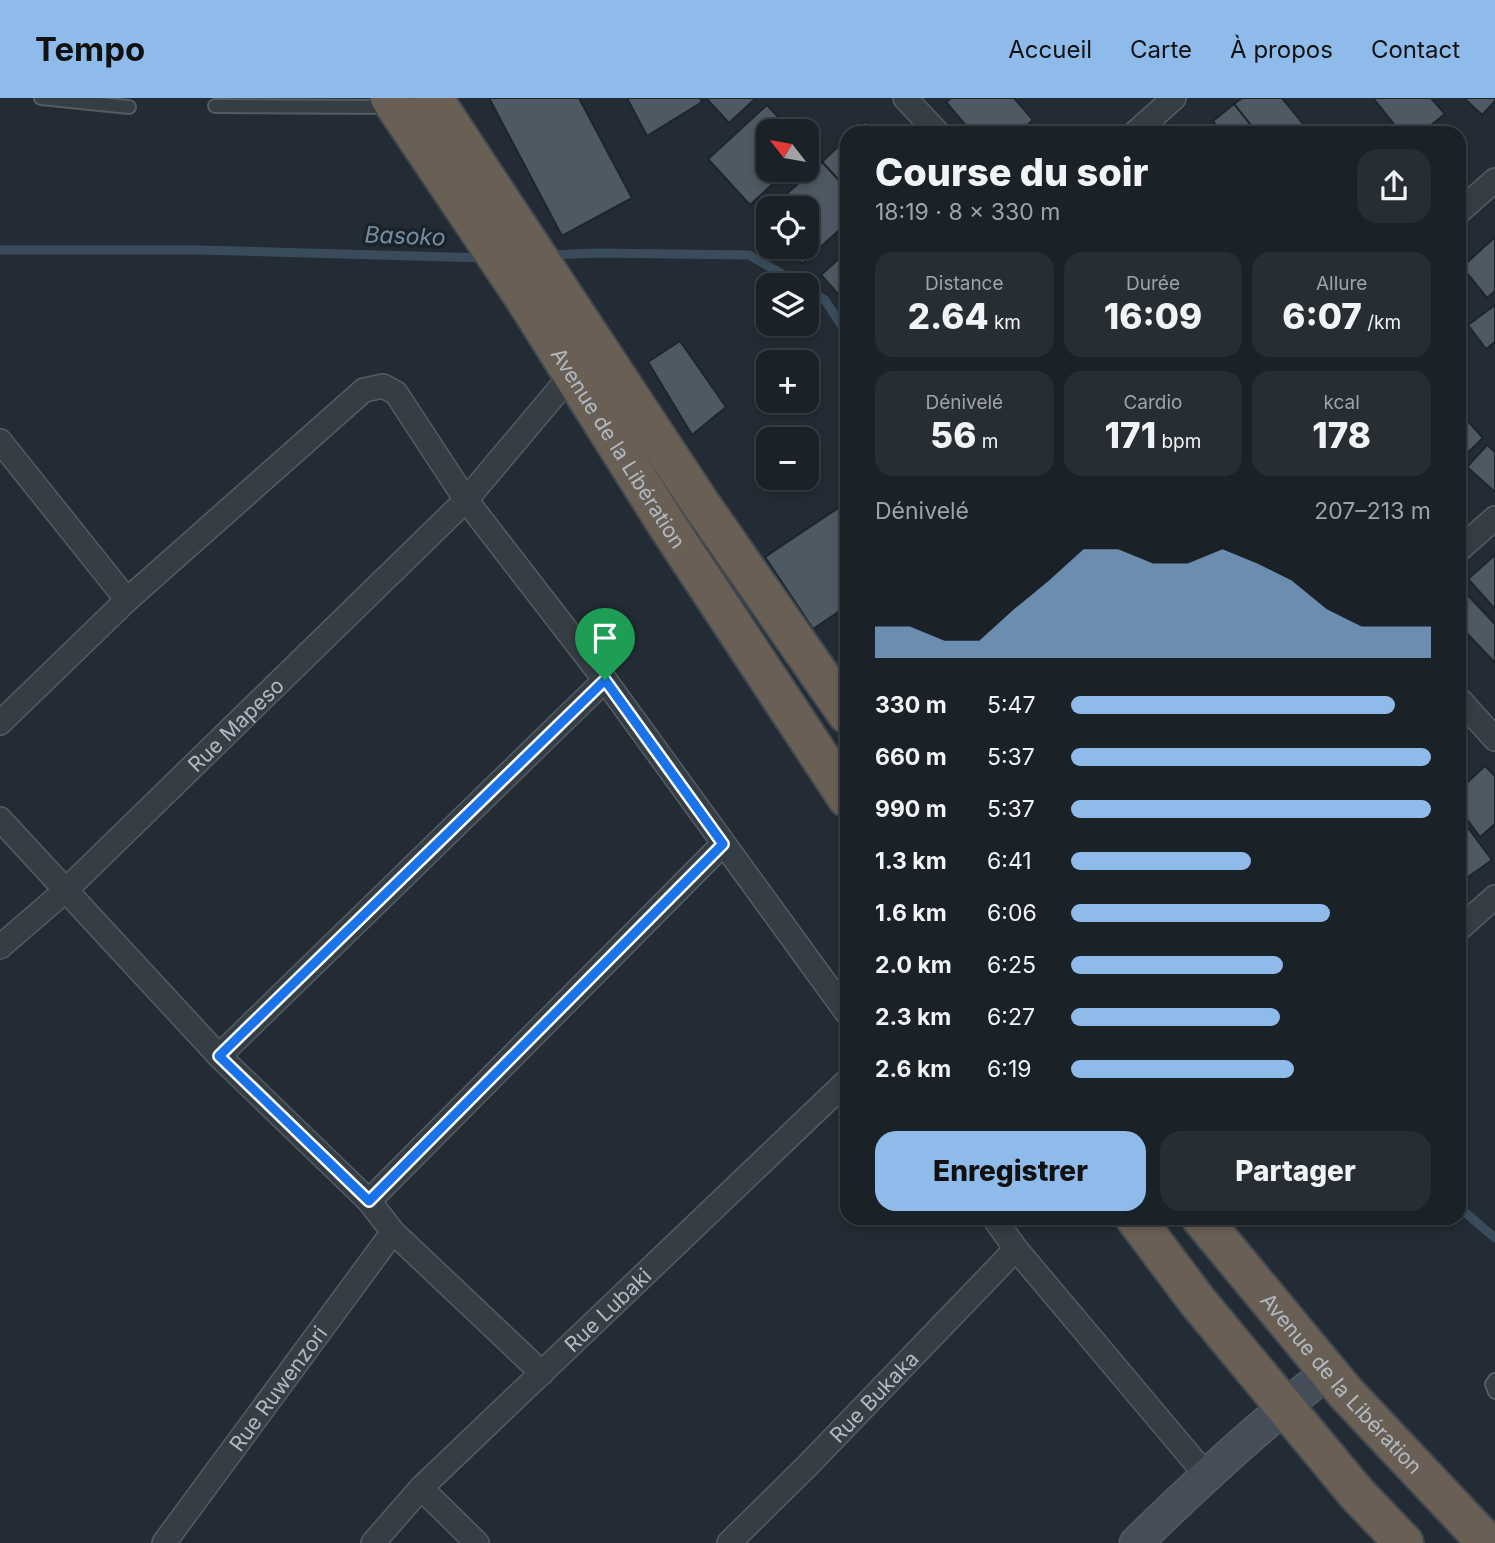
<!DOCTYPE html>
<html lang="fr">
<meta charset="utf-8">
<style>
body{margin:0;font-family:Inter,sans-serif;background:#272e33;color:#f1f3f6;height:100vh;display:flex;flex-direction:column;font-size:26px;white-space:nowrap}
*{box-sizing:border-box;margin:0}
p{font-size:23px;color:#9fa3a7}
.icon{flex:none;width:38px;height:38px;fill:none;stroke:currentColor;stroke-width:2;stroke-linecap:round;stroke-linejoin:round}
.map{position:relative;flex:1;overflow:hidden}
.panel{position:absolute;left:840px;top:28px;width:626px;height:1099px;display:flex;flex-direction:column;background:#1a2127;border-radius:21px;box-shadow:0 4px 10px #0003,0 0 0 2px #383e44}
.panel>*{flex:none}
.needle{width:46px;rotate:301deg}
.fabs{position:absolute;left:756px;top:21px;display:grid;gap:14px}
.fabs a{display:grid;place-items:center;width:63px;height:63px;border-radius:14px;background:#1a2127;box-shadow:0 4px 10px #0003,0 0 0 2px #383e44;font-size:35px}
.pin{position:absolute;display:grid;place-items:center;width:60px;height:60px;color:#fff;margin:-72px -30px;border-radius:50% 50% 50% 0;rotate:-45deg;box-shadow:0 0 7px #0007}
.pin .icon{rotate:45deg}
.round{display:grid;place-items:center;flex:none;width:74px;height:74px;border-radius:21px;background:#272e33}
.summary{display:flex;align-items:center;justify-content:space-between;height:119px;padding:0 35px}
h1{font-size:38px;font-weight:800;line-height:52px}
.figures{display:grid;grid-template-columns:repeat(3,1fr);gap:10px;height:119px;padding:7px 35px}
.figures div{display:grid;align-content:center;border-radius:18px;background:#272e33;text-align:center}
.figures b{font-size:35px;font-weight:800}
.figures small{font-size:19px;font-weight:400}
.figures p{font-size:19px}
.chart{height:196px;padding:14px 35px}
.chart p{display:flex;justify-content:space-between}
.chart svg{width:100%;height:126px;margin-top:7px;fill:#8ebbe9;opacity:.7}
.button{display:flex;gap:14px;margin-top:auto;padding:14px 35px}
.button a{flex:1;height:80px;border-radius:21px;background:#8ebbe9;color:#111;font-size:28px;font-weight:800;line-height:80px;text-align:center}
.button a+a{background:#272e33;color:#f1f3f6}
ul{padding:0 35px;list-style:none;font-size:23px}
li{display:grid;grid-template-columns:112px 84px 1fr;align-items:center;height:52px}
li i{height:18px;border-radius:9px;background:#8ebbe9}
header{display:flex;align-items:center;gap:42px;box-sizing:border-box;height:98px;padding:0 35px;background:#8ebbe9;color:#111}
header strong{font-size:33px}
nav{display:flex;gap:38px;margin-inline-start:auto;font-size:24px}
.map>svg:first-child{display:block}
</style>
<header>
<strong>Tempo</strong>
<nav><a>Accueil</a><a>Carte</a><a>À propos</a><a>Contact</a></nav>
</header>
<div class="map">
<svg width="1495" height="1445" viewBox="0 0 1495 1445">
<rect width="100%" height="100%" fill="#232c34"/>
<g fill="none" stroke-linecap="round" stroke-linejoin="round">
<!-- stream -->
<g stroke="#3a4c5b" stroke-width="9">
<path d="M0,152H198L485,160"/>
<path d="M548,157L598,155L749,157L801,187"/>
<path d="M807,191L825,202L847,236"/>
<path d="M1460,1110L1495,1140"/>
</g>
</g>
<!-- building -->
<g fill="#4e5963" stroke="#1d252c" stroke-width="2">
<path d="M489,0H579L632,100L562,138Z"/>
<path d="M627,0H700L702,4L647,38Z"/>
<path d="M706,0H756L729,25Z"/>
<path d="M951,0H1014L1033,22L1018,35H972L946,4Z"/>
<path d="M1242,0H1282L1305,28L1296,35H1257L1234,6Z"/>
<path d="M1373,0H1431L1445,16L1421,35H1401Z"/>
<path d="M1464,0H1495V3L1482,17Z"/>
<path d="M1234,6L1257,35H1222L1213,23Z"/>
<path d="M767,7L791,33H768V72H788L750,107L708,61Z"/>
<path d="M866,23L876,35H853Z"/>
<path d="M847,40V91L822,64Z"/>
<path d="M822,64L847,91V125L802,166L787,149H807V110H771Z"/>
<path d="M1495,139V193L1487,200L1462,169Z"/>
<path d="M847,153V206L821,177Z"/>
<path d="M1495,207V244L1486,251L1468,227Z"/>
<path d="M680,243L726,309L692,337L648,264Z"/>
<path d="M1460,314L1483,340L1461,361L1460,360Z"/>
<path d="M1487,347L1495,354V394L1467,369Z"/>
<path d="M847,404V508L813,531L765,459Z"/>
<path d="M1495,457V511L1468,481Z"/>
<path d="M1461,490L1495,526V565L1460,528V492Z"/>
<path d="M1485,668L1495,678V726L1480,739L1460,712V691Z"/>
<path d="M1460,719L1492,762L1468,779L1460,768Z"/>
</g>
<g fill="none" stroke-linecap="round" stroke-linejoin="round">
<defs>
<g id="lane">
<path d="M41,0L129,9"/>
<path d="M215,8L389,9"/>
<path d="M1495,1282L1492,1286L1495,1294"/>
</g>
<g id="street">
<path d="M905,0L938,35"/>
<path d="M1135,35L1174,0"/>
<path d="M1460,113L1495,82"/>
<path d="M0,343L127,502"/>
<path d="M1460,451L1495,420"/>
<path d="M1460,602L1495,641"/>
<path d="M0,625L127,502L364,292L383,288L396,295L466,402L605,582L847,915"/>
<path d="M0,721L219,958L369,1103L393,1134L542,1275"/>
<path d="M1460,830L1495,799"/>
<path id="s1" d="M0,849L66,792L466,402L572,276"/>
<path d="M219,958L605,582"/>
<path d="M369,1103L723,746"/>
<path d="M994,1120L1016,1151L1206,1377"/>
<path d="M421,1390L477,1445"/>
<path id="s2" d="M164,1445L393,1134"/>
<path id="s3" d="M373,1445L421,1390L847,983"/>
<path id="s4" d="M729,1445L809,1366L1016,1151"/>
</g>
<path id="secondary" d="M1136,1445C1198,1384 1261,1326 1329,1273"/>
<g id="highway">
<path id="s5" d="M390,0L523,198L669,430L847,700"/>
<path d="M433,0L700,405L847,616"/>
<path d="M1135,1120L1198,1204L1357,1396L1404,1445"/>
<path id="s6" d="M1201,1120L1345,1294L1487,1445"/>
</g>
</defs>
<!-- lane casing -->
<use href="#lane" stroke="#545c63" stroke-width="16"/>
<!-- street casing -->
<use href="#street" stroke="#545c63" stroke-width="26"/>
<!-- secondary casing -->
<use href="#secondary" stroke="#545c63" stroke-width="35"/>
<!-- highway casing -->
<use href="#highway" stroke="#414950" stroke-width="42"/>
<!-- lane -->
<use href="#lane" stroke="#363e45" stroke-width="12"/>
<!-- street -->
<use href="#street" stroke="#363e45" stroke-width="23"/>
<!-- secondary -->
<use href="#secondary" stroke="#454e58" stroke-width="32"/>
<!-- highway -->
<use href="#highway" stroke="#6a5f54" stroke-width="38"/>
</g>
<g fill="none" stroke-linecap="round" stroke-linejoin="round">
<defs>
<path id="route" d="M605,582L723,746L369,1103L219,958Z"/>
</defs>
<!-- route casing -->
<use href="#route" stroke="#fff" stroke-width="14"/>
<!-- route -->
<use href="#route" stroke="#1a73e8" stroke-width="9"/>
</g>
<g text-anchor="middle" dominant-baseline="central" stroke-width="7" stroke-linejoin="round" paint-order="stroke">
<!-- street labels -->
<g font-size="21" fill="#b1b9c2" stroke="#1b232a">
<text stroke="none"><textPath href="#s5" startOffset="418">Avenue de la Libération</textPath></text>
<text stroke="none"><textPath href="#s1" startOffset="324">Rue Mapeso</textPath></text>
<text stroke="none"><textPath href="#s3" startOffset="331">Rue Lubaki</textPath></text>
<text stroke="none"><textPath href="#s6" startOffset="217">Avenue de la Libération</textPath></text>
<text stroke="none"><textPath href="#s2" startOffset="192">Rue Ruwenzori</textPath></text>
<text stroke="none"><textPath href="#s4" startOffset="206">Rue Bukaka</textPath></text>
</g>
<!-- water labels -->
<g font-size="23" font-style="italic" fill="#758da1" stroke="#1b232a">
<text transform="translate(405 138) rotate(2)">Basoko</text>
</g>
</g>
</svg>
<div class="fabs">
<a><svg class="needle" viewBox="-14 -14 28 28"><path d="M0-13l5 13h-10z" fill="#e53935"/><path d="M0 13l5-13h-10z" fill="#9fa3a7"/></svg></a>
<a><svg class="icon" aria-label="locate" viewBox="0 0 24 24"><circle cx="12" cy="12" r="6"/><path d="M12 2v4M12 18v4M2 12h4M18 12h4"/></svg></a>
<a><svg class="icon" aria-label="layers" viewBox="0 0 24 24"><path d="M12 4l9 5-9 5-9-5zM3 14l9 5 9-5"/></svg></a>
<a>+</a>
<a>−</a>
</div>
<div class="pin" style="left:605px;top:582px;background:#1e9e55"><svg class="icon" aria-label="arrive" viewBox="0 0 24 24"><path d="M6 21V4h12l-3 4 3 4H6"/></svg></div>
<section class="panel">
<div class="summary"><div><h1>Course du soir</h1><p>18:19 · 8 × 330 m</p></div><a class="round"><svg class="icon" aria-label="share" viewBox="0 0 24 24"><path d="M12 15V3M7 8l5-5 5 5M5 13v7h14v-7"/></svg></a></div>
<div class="figures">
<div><p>Distance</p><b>2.64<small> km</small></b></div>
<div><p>Durée</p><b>16:09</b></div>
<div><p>Allure</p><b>6:07<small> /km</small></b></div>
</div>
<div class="figures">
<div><p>Dénivelé</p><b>56<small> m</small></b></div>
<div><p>Cardio</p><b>171<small> bpm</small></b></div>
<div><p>kcal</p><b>178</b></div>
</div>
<div class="chart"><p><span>Dénivelé</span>207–213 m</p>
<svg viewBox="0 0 160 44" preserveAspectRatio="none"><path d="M0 44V33L10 33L20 38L30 38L40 27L50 17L60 6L70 6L80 11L90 11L100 6L110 11L120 17L130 27L140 33L150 33L160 33V44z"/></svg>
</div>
<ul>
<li><b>330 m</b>5:47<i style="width:90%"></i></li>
<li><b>660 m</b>5:37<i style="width:100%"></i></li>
<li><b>990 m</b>5:37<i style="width:100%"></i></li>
<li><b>1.3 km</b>6:41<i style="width:50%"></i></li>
<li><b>1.6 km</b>6:06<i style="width:72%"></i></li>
<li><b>2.0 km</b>6:25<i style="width:59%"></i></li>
<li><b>2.3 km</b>6:27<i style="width:58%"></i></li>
<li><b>2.6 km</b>6:19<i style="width:62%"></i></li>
</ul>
<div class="button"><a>Enregistrer</a><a>Partager</a></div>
</section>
</div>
